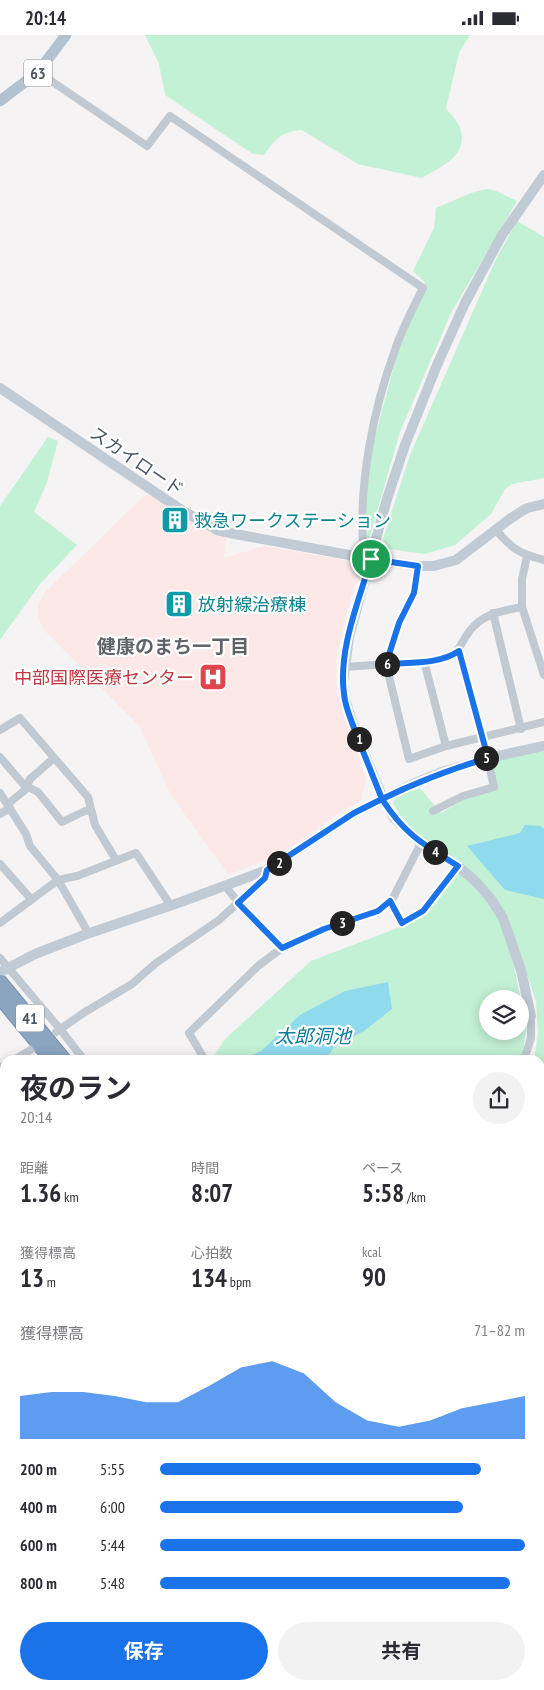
<!DOCTYPE html>
<html lang="ja">
<meta charset="utf-8">
<style>
body{margin:0;font-family:"PT Sans Narrow","Noto Sans JP",sans-serif;background:#f2f2f3;color:#2b2b33;height:100vh;display:flex;flex-direction:column;font-size:19px;white-space:nowrap}
*{box-sizing:border-box;margin:0}
p{font-size:16px;color:#7c7c81}
.icon{flex:none;width:28px;height:28px;fill:none;stroke:currentColor;stroke-width:2;stroke-linecap:round;stroke-linejoin:round}
.map{position:relative;flex:1;overflow:hidden}
.sheet{position:absolute;left:0px;top:1020px;width:545px;height:635px;display:flex;flex-direction:column;background:#fff;border-radius:15px 15px 0 0;box-shadow:0 2px 12px #0003}
.sheet>*{flex:none}
.buttons{position:absolute;left:479px;top:955px;display:grid;gap:10px}
.buttons a{display:grid;place-items:center;width:50px;height:50px;border-radius:50%;background:#fff;box-shadow:0 2px 12px #0003;font-size:25px}
.pin{position:absolute;display:grid;place-items:center;width:42px;height:42px;color:#fff;margin:-21px;border:2px solid #fff;border-radius:50%;box-shadow:0 1px 5px #0007}
.km{position:absolute;width:25px;height:25px;margin:-12px;border-radius:50%;background:#222;color:#fff;font-size:14px;line-height:25px;text-align:center}
.round{display:grid;place-items:center;flex:none;width:52px;height:52px;border-radius:26px;background:#f2f2f3}
.summary{display:flex;align-items:center;justify-content:space-between;height:85px;padding:0 20px}
h1{font-size:28px;font-weight:700;line-height:38px}
.figures{display:grid;grid-template-columns:repeat(3,1fr);gap:8px;height:85px;padding:5px 20px}
.figures div{display:grid;align-content:center}
.figures b{font-size:25px;font-weight:700}
.figures small{font-size:14px;font-weight:400}
.figures p{font-size:14px}
.chart{height:140px;padding:10px 20px}
.chart p{display:flex;justify-content:space-between}
.chart svg{width:100%;height:90px;margin-top:5px;fill:#1a73e8;opacity:.7}
.primary-button{display:flex;gap:10px;margin-top:auto;padding:10px 20px}
.primary-button a{flex:1;height:58px;border-radius:30px;background:#1a73e8;color:#fff;font-size:20px;font-weight:700;line-height:58px;text-align:center}
.primary-button a+a{background:#f2f2f3;color:#2b2b33}
ul{padding:0 20px;list-style:none;font-size:16px}
li{display:grid;grid-template-columns:80px 60px 1fr;align-items:center;height:38px}
li i{height:12px;border-radius:6px;background:#1a73e8}
.status{display:flex;justify-content:space-between;align-items:center;height:35px;padding:0 25px;background:#fff;direction:ltr}
.status svg{height:14px;fill:currentColor}
.map>svg:first-child{display:block}
</style>
<div class="status"><b>20:14</b><svg viewBox="0 0 49 12"><path d="M0 12V9h3v3zM5 12V6h3v6zM10 12V3h3v9zM15 12V0h3v12zM26 1h20v11H26zM47 4h2v5h-2z"/></svg></div>
<div class="map">
<svg width="544" height="1655" viewBox="0 0 544 1655">
<rect width="100%" height="100%" fill="#f5f3f3"/>
<!-- education -->
<g fill="#e6e4e5">
<path d="M0,1479L5,1485V1646L0,1648Z"/>
<path d="M11,1650H45L41,1655H14Z"/>
</g>
<!-- medical -->
<path fill="#fce8e6" d="M149,460L209,497L226,502L224,523L264,511L354,527L359,535L345,583L336,625L337,659L366,743L361,766L339,778L292,811L265,825L231,839L227,838L171,760L140,692L44,595L38,582V570L44,558L144,461Z"/>
<!-- green -->
<g fill="#c3f1d5" fill-rule="evenodd">
<path d="M145,0H470L459,18L446,73C450,79 460,88 461,96C467,122 440,132 422,143L358,129L302,95C282,96 274,105 264,120L253,119L165,60L159,29Z"/>
<path d="M487,154L496,156L517,166L451,278L400,397L368,508L361,511L372,413L398,316L423,257L425,247L413,236L434,193L436,173L471,158Z"/>
<path d="M517,186L544,202V443L512,449L505,454L491,479L455,510L425,519L389,514L383,504L410,420L496,224Z"/>
<path d="M48,402L58,406L47,447L34,477L77,510L40,549L0,605V471Z"/>
<path d="M544,715V1031L540,1029V1025H534L538,997L536,966L511,893L501,874L401,783L393,768L398,759L419,752L441,778L470,761L497,753L492,729L494,724Z"/>
<path d="M458,836L487,866L505,895L512,921L526,992L523,1018L520,1025H211L226,1003L311,926L400,892L425,877ZM488,964H520V996H488Z"/>
<path d="M544,1081V1161L540,1165V1088Z"/>
<path d="M540,1386H544V1482L540,1481Z"/>
<path d="M0,1559L5,1560V1625L0,1620Z"/>
</g>
<!-- water -->
<g fill="#90daee">
<path d="M525,790L540,791L544,794V864L505,855L467,811L520,798Z"/>
<path d="M388,947L392,974L364,996L334,1012L325,1025H241L261,1016L300,980L345,956Z"/>
</g>
<g fill="none" stroke-linecap="round" stroke-linejoin="round">
<!-- stream -->
<path stroke="#90daee" stroke-width="2" d="M540,1168L544,1163"/>
<!-- river -->
<g stroke="#90daee" stroke-width="11">
<path d="M540,1357L544,1361"/>
<path d="M0,1365L5,1364"/>
</g>
<defs>
<g id="highway">
<path d="M0,947L64,1025"/>
<path d="M0,962L52,1025"/>
<path d="M0,1043L5,1047"/>
<path d="M540,1186L544,1184"/>
<path d="M540,1205L544,1204"/>
<path d="M540,1227L544,1226"/>
</g>
</defs>
<!-- highway casing -->
<use href="#highway" stroke="#7690ad" stroke-width="16"/>
<!-- street -->
<g stroke="#c1cad2" stroke-width="8">
<path d="M38,37L147,111L170,81L423,253C413,273 402,294 395,315C373,375 359,447 363,510"/>
<path d="M496,495C512,514 520,519 544,525"/>
<path d="M527,521L522,544V572L544,640"/>
<path d="M418,531L414,558L399,588L386,629L409,724L446,711L544,687"/>
<path d="M493,578L521,694"/>
<path d="M424,626L446,711"/>
<path d="M344,632L434,626C465,620 457,608 474,591C487,578 505,575 522,572"/>
<path d="M0,695L20,683L88,762L95,790L116,825"/>
<path d="M0,722L24,750L38,757L62,787L85,776L91,775"/>
<path d="M0,758L26,799L30,811L58,845L89,899"/>
<path d="M8,769L25,755L30,744L54,723"/>
<path d="M433,776L463,761L494,752L483,702L459,616"/>
<path d="M0,779L10,773"/>
<path d="M0,829L31,864"/>
<path d="M225,851L239,868L282,913"/>
<path d="M390,866L402,888L423,876L458,831"/>
<path d="M0,888L58,845L77,841L136,818L171,871"/>
<path d="M0,923L60,994L84,1025"/>
<path d="M56,997L85,977L132,949L156,928L219,885L265,843L267,835"/>
<path d="M14,1025L32,1014"/>
<path d="M205,1025L189,998L258,931L282,913L324,894L378,876L393,863L421,808"/>
<path d="M524,1025L531,1003V981"/>
<path d="M0,1033L5,1030"/>
<path d="M0,1069L5,1101"/>
<path d="M540,1116L544,1114"/>
<path d="M0,1233L5,1241"/>
<path d="M0,1321L2,1320L5,1321"/>
<path d="M0,1358L5,1357"/>
<path d="M0,1377L5,1375"/>
<path d="M0,1388L5,1394"/>
<path d="M0,1472L5,1477"/>
<path d="M540,1550L544,1544"/>
<path d="M369,1650L374,1655"/>
<path d="M529,1650L539,1655"/>
<path d="M0,1653L6,1651L10,1655"/>
<path d="M99,1655V1650"/>
<path d="M315,1655L320,1650"/>
<path d="M432,1655L433,1650"/>
<path d="M462,1655L468,1650"/>
</g>
<!-- secondary -->
<g stroke="#c1cbd6" stroke-width="10">
<path d="M0,353L183,476L217,495L235,499L371,524L418,531H434L456,525L511,483L527,473L544,469"/>
<path d="M0,937L35,919L84,900L181,867L267,835L354,778L415,748L442,737L488,723L544,711"/>
<path d="M531,981L521,935L503,883L491,864L477,848L458,831L421,808L394,783L383,764L356,698L344,661L343,647L349,602L387,464L405,410L437,330L465,268L502,200L544,140"/>
<path d="M0,1139L5,1145"/>
<path d="M0,1198L5,1194"/>
<path d="M540,1343L544,1339"/>
<path d="M540,1518L544,1520"/>
<path d="M155,1650L159,1655"/>
<path d="M223,1655L228,1650"/>
</g>
<!-- primary -->
<path stroke="#b3c2d1" stroke-width="11" d="M0,66L38,37L66,0"/>
<!-- highway -->
<use href="#highway" stroke="#8ba5c1" stroke-width="14"/>
</g>
<g fill="none" stroke-linecap="round" stroke-linejoin="round">
<defs>
<path id="route" d="M371,524C359,566 338,614 344,659C345,671 350,682 354,693C363,717 373,741 382,764L354,778L267,835L265,843L238,868L282,913L324,894L378,876L390,866L402,888L423,876L458,831C424,810 404,799 382,764C417,747 451,734 488,723L459,616C438,630 410,627 386,629L399,588L414,558L418,531L371,524"/>
</defs>
<!-- route casing -->
<use href="#route" stroke="#fff" stroke-width="10"/>
<!-- route -->
<use href="#route" stroke="#1a73e8" stroke-width="6"/>
</g>
<!-- icons -->
<defs>
<symbol id="building-square" viewBox="-11 -11 22 22"><rect x="-9" y="-9" width="18" height="18" rx="4" fill="#0f9aa8" stroke="#fff"/><path d="M-4-6H4V6H1V3H-1V6H-4ZM-2.5-4.3h1.7v1.8h-1.7ZM.8-4.3h1.7v1.8H.8ZM-2.5-1h1.7V.8h-1.7ZM.8-1h1.7V.8H.8Z" fill="#fff"/></symbol>
<symbol id="hospital-square" viewBox="-11 -11 22 22"><rect x="-9" y="-9" width="18" height="18" rx="4" fill="#e0444e" stroke="#fff"/><path d="M-5-5h3v3.5h4V-5h3V5h-3V1.5h-4V5h-3Z" fill="#fff"/></symbol>
</defs>
<g fill-rule="evenodd">
<use href="#building-square" x="159" y="469" width="32" height="32"/>
<use href="#building-square" x="163" y="553" width="32" height="32"/>
<use href="#hospital-square" x="197" y="626" width="32" height="32"/>
</g>
<g text-anchor="middle" dominant-baseline="central" stroke-width="4.5" stroke-linejoin="round" paint-order="stroke">
<!-- shield labels -->
<g fill="#fff" stroke="#808990" stroke-width="1">
<rect x="24" y="24.5" width="28" height="27" rx="4"/>
<rect x="16" y="969.5" width="28" height="27" rx="4"/>
</g>
<g font-size="16" font-weight="bold" fill="#4a5661">
<text x="38" y="38">63</text>
<text x="30" y="983">41</text>
</g>
<!-- street labels -->
<g font-size="18" fill="#4a5661" stroke="#fff">
<text transform="translate(137 426) rotate(34)">スカイロード</text>
</g>
<!-- culture labels -->
<g font-size="18" fill="#0d838f" stroke="#fff" text-anchor="start">
<text x="194" y="485">救急ワークステーション</text>
<text x="198" y="569">放射線治療棟</text>
</g>
<!-- health labels -->
<g font-size="18" fill="#be3a42" stroke="#fff" text-anchor="end">
<text x="194" y="642">中部国際医療センター</text>
</g>
<!-- neighbourhood labels -->
<g font-size="19" font-weight="bold" fill="#5f6368" stroke="#fff">
<text x="173" y="611">健康のまち一丁目</text>
</g>
<!-- water labels -->
<g font-size="19" font-style="italic" fill="#0c7c9b" stroke="#fff">
<text x="313" y="1001">太郎洞池</text>
</g>
</g>
</svg>
<div class="buttons">
<a><svg class="icon" aria-label="layers" viewBox="0 0 24 24"><path d="M12 4l9 5-9 5-9-5zM3 14l9 5 9-5"/></svg></a>
</div>
<div class="pin" style="left:371px;top:524px;background:#1e9e55"><svg class="icon" aria-label="arrive" viewBox="0 0 24 24"><path d="M6 21V4h12l-3 4 3 4H6"/></svg></div>
<b class="km" style="left:359px;top:704px">1</b>
<b class="km" style="left:279px;top:828px">2</b>
<b class="km" style="left:342px;top:888px">3</b>
<b class="km" style="left:435px;top:817px">4</b>
<b class="km" style="left:486px;top:723px">5</b>
<b class="km" style="left:387px;top:629px">6</b>
<section class="sheet">
<div class="summary"><div><h1>夜のラン</h1><p>20:14</p></div><a class="round"><svg class="icon" aria-label="share" viewBox="0 0 24 24"><path d="M12 15V3M7 8l5-5 5 5M5 13v7h14v-7"/></svg></a></div>
<div class="figures">
<div><p>距離</p><b>1.36<small> km</small></b></div>
<div><p>時間</p><b>8:07</b></div>
<div><p>ペース</p><b>5:58<small> /km</small></b></div>
</div>
<div class="figures">
<div><p>獲得標高</p><b>13<small> m</small></b></div>
<div><p>心拍数</p><b>134<small> bpm</small></b></div>
<div><p>kcal</p><b>90</b></div>
</div>
<div class="chart"><p><span>獲得標高</span>71–82 m</p>
<svg viewBox="0 0 160 44" preserveAspectRatio="none"><path d="M0 44V23L10 21L20 21L30 23L40 26L50 26L60 18L70 9L80 6L90 12L100 26L110 35L120 38L130 35L140 29L150 26L160 23V44z"/></svg>
</div>
<ul>
<li><b>200 m</b>5:55<i style="width:88%"></i></li>
<li><b>400 m</b>6:00<i style="width:83%"></i></li>
<li><b>600 m</b>5:44<i style="width:100%"></i></li>
<li><b>800 m</b>5:48<i style="width:96%"></i></li>
</ul>
<div class="primary-button"><a>保存</a><a>共有</a></div>
</section>
</div>
